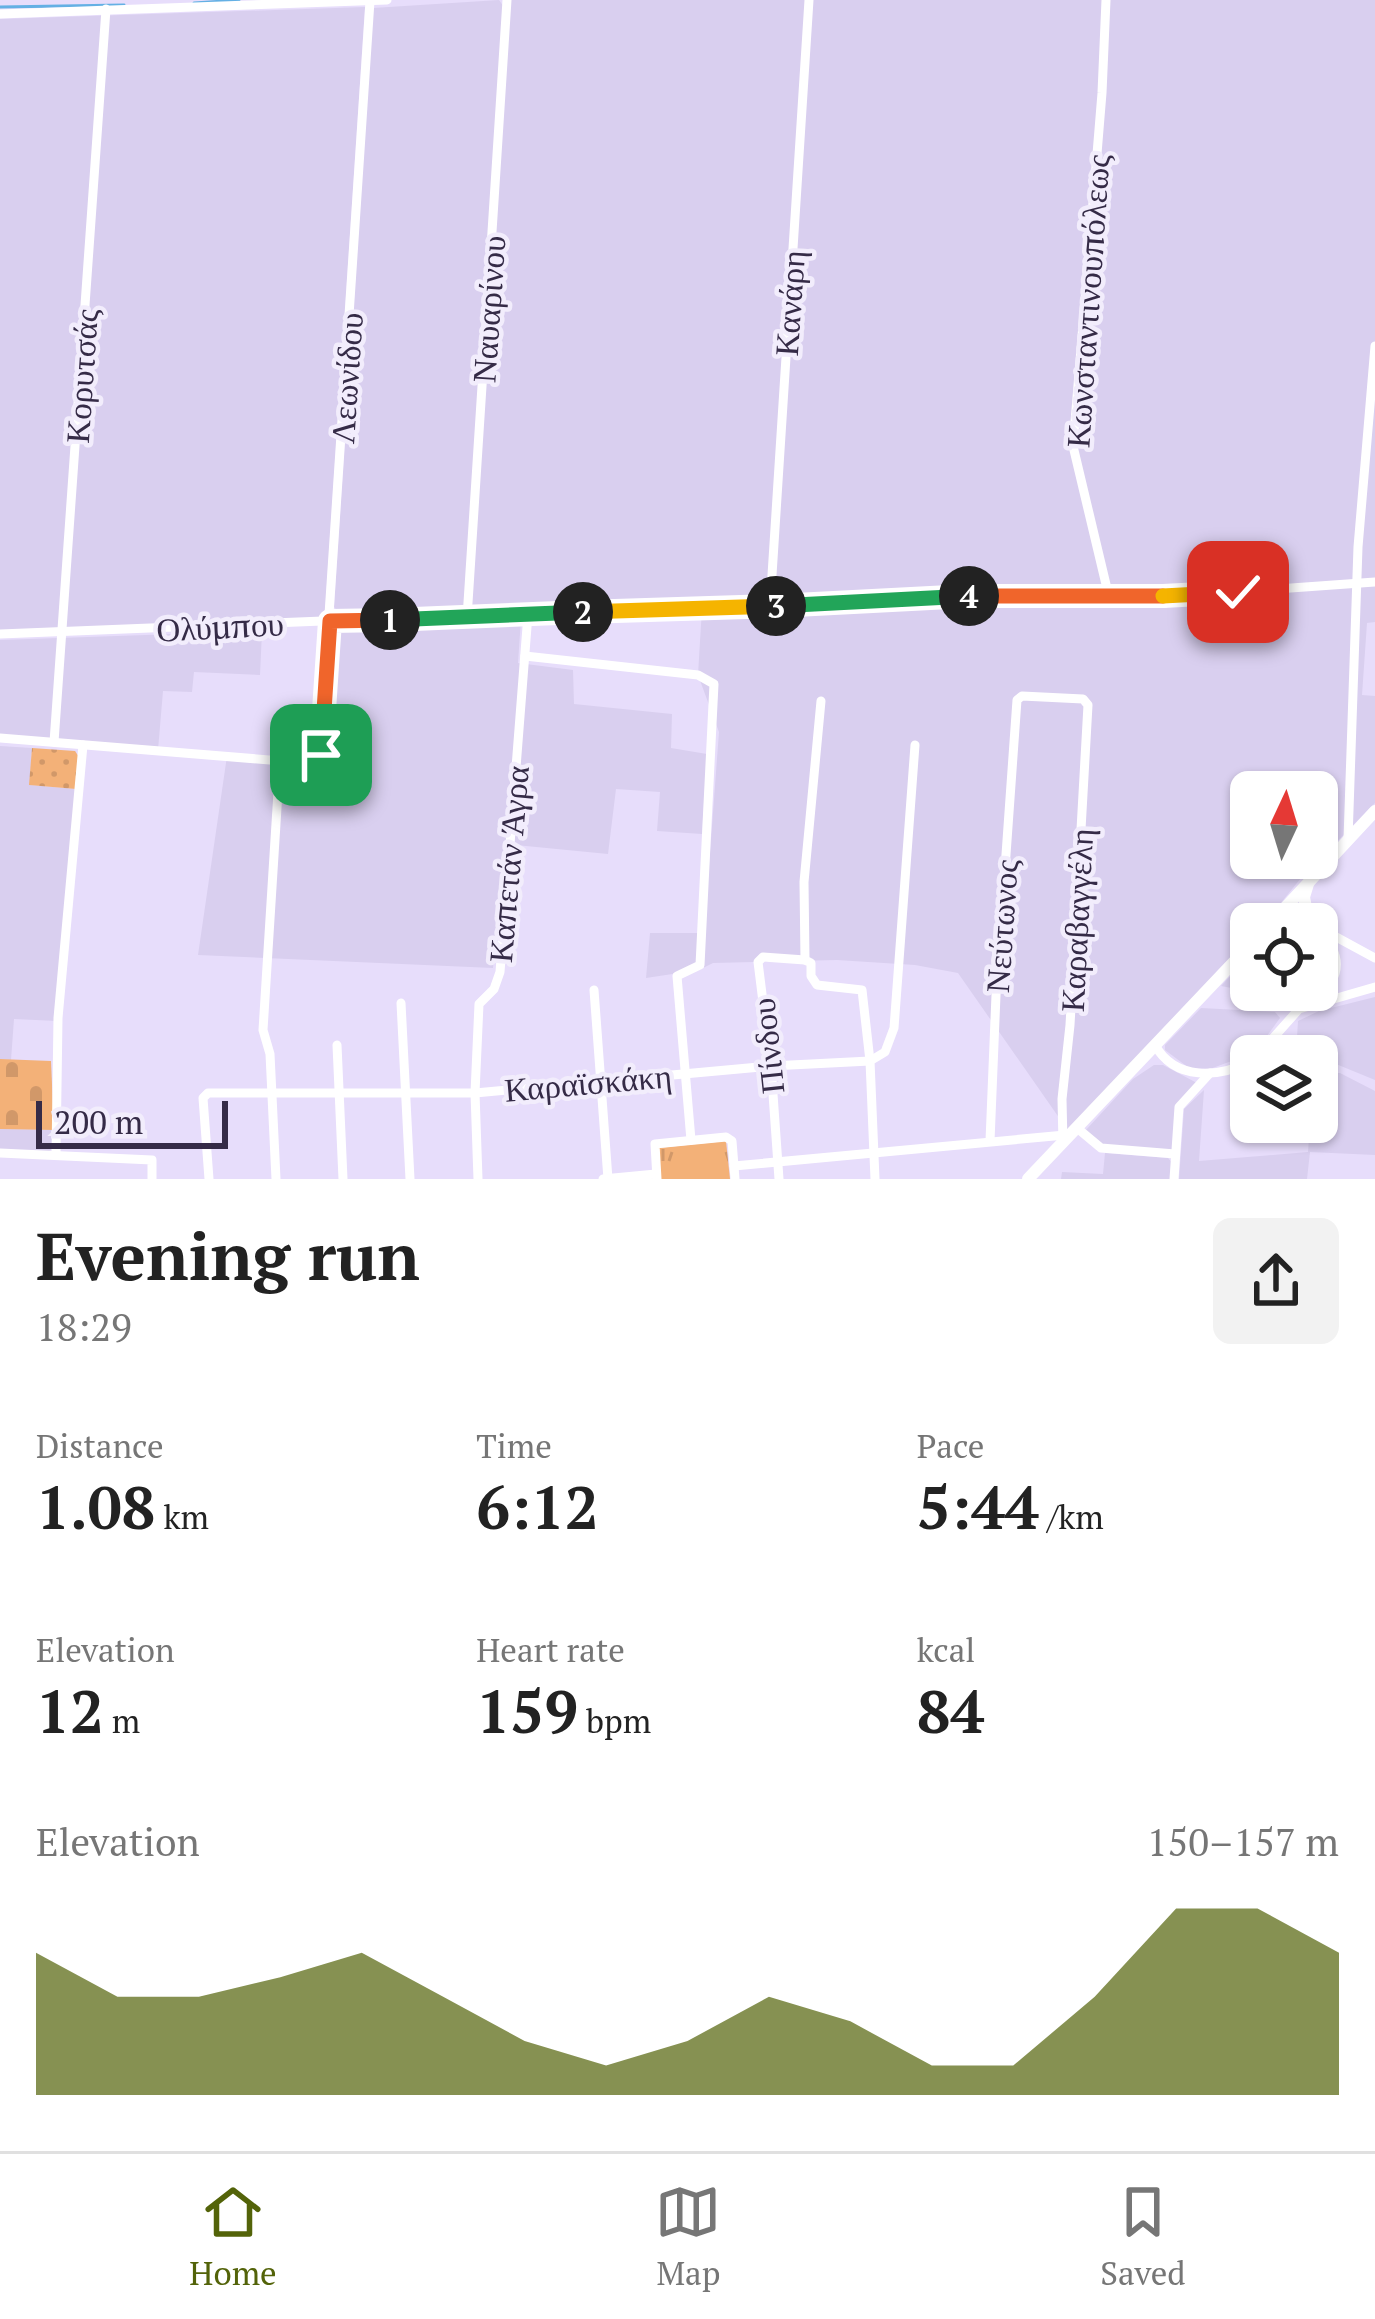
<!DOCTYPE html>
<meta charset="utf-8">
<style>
body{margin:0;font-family:"PT Serif",serif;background:#f2f2f2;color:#222;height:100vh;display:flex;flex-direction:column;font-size:45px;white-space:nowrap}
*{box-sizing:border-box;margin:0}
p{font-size:39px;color:#767676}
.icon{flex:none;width:66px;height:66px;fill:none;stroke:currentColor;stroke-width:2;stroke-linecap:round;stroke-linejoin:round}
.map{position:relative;height:1179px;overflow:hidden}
.side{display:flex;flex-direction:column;background:#fff;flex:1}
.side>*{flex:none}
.needle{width:78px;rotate:4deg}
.buttons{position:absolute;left:1230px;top:771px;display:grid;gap:24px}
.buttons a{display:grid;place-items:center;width:108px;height:108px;border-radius:18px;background:#fff;box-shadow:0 3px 9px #0004;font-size:60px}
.scale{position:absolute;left:36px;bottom:30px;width:192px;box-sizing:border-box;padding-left:12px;border:6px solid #352b47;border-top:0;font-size:33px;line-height:42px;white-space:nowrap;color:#352b47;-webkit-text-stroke:9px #f2edfc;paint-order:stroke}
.pin{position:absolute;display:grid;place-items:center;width:102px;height:102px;color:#fff;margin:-51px;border-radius:24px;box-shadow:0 6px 18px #0006}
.km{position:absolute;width:60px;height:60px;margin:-30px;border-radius:50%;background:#222;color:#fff;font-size:33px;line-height:60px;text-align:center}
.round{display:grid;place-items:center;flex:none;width:126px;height:126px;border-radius:18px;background:#f2f2f2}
.head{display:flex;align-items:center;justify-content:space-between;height:204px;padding:0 36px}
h1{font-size:66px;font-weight:700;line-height:90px}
.metrics{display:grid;grid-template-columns:repeat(3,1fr);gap:18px;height:204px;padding:12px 36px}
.metrics div{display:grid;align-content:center}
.metrics b{font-size:60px;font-weight:700}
.metrics small{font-size:33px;font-weight:400}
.metrics p{font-size:33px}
.chart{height:336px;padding:24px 36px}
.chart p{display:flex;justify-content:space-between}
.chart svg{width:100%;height:216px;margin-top:12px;fill:#536309;opacity:.7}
.dock{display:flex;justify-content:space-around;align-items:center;height:168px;border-top:3px solid #e0e0e0;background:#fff;font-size:33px;color:#767676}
.dock a{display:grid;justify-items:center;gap:6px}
.dock .on{color:#536309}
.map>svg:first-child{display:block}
</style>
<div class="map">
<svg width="1375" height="1179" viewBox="0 0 1375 1179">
<defs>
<pattern id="grass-dots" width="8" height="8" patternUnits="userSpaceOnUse" patternTransform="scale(3)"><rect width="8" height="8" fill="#f3b178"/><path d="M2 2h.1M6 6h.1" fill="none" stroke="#d19869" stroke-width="1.8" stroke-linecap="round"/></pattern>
<pattern id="cemetery-stones" width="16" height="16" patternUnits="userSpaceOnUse" patternTransform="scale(3)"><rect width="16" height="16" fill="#f3b178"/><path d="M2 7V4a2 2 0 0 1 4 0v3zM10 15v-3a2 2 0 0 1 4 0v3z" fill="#d19869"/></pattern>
<pattern id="park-tufts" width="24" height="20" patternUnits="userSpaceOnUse" patternTransform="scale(3)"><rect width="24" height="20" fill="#f3b178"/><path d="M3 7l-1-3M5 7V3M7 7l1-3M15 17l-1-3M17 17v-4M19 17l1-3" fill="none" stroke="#d19869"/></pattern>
</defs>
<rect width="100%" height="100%" fill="#e7ddfb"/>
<!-- built -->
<g fill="#d9cfef" fill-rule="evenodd">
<path d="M499,0L504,7L464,613L345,619L334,607L373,8Z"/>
<path d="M507,0H1375V622L1367,623L1362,695L1375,696V803L1301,878L1264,924H1251V938L1069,1132L958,973L915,965L837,960L713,963L699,970L646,978L650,933H704L719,732L698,675L702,608L467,618ZM1251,792H1317V858H1251Z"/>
<path d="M365,7L325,613L323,618L0,632V19Z"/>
<path d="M521,619L518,663L573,670L574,704L672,714L671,748L707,754L702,834L657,831L660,792L616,789L608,854L505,844L493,968L198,955L227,756L325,765L332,625Z"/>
<path d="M262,631L260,675L194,672L192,692L163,691L158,750L0,737V640Z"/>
<path d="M0,746L32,748L30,785L76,789L57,1021L14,1019L11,1060L0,1059Z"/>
<path d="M1251,954V990H1273L1268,995L1221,986Z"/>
<path d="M1375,997V1080L1336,1064V1057L1296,1054L1298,1021L1319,1011Z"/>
<path d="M1201,1008L1275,1012L1280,1018L1259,1047L1245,1056L1210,1069L1189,1068L1165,1050V1045Z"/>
<path d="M1154,1065H1163L1197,1083L1176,1106L1172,1151L1102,1145L1085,1131L1133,1079Z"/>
<path d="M1324,1073H1340L1375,1091V1155L1310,1152L1307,1179H1179L1184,1109L1204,1090L1199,1161L1308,1152L1310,1122H1317V1077Z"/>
<path d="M0,1129L54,1130L53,1148L48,1152L0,1150Z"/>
<path d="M1105,1153L1168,1158L1174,1165L1173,1179H1061L1062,1172L1103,1174Z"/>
</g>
<!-- grass -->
<path fill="url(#grass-dots)" d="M32,748L75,751L79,757L76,789L29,785Z"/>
<!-- cemetery -->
<path fill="url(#cemetery-stones)" d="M0,1059L51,1061L54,1130L0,1129Z"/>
<!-- park -->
<path fill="url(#park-tufts)" d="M726,1141L730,1179H661L658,1148Z"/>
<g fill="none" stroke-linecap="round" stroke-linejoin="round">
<!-- stream -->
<g stroke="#64b0e4" stroke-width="3">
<path d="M194,3L239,0"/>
<path d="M0,7L124,5"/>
</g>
<!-- minor -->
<g stroke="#fff" stroke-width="9">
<path d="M1106,0L1102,93L1073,446L1109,597"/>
<path d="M0,14L387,0"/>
<path d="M770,606L809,0"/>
<path d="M467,618L507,0"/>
<path d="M0,634L944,596L1192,595L1375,582"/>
<path d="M525,656L698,675L714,684L700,965L677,976L691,1140"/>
<path d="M0,738L319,764L370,1"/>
<path d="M54,742L106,9"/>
<path d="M1348,839L1358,547L1375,346"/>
<path d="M1327,932L1375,958"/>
<path d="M594,990L608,1179"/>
<path d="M1313,999C1346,977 1341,953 1317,926"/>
<path d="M401,1003L410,1179"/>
<path d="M337,1045L343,1179"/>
<path d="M1155,1045C1175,1081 1219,1078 1251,1061"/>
<path d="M1257,1056L1299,1009L1375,987"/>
<path d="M1077,1128L1101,1148L1175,1154"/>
<path d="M990,1141L996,995L1017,700L1022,696L1083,699L1088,705L1070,1025L1062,1099L1063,1144"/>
<path d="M0,1153L152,1160V1179"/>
<path d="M56,1154L58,1018L83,745"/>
<path d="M734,1166L1065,1135"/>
<path d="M209,1179L203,1098L208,1093H475L771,1066L870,1061L862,990L817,985L811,976V963L805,960L804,882L821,701"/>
<path d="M276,1179L270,1054L263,1030L280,760"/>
<path d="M478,1179L475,1093L479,1004L494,989L500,972L528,614"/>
<path d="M603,1179L656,1174"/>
<path d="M657,1179L655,1144L726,1137L732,1141L735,1179"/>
<path d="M779,1179L771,1066L758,962L763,957L805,960"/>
<path d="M875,1179L870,1061L885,1052L894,1028L915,745"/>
<path d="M1174,1179L1179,1107L1210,1073"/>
</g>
<!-- major -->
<g stroke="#fff" stroke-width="12">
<path d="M1308,884L1304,897L1308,918"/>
<path d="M1270,924L1375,811"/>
<path d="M1028,1179L1251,944"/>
</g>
</g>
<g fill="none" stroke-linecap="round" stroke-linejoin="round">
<defs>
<path id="split-1" d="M321,755L330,621L390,620"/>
<path id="split-2" d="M390,620L583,612"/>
<path id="split-3" d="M583,612L776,606"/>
<path id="split-4" d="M776,606L969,596"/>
<path id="split-5" d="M969,596H1163"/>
<path id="split-6" d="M1163,596L1238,592"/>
</defs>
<!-- split-1 casing -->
<use href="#split-1" stroke="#fff" stroke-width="24"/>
<!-- split-2 casing -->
<use href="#split-2" stroke="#fff" stroke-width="24"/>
<!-- split-3 casing -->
<use href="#split-3" stroke="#fff" stroke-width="24"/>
<!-- split-4 casing -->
<use href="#split-4" stroke="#fff" stroke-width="24"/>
<!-- split-5 casing -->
<use href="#split-5" stroke="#fff" stroke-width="24"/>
<!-- split-6 casing -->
<use href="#split-6" stroke="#fff" stroke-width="24"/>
<!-- split-1 -->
<use href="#split-1" stroke="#f0652b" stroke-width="15"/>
<!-- split-2 -->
<use href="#split-2" stroke="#22a559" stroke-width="15"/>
<!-- split-3 -->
<use href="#split-3" stroke="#f5b400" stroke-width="15"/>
<!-- split-4 -->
<use href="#split-4" stroke="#22a559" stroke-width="15"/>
<!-- split-5 -->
<use href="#split-5" stroke="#f0652b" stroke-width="15"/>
<!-- split-6 -->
<use href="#split-6" stroke="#f5b400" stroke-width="15"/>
</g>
<g text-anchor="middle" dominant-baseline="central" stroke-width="9" stroke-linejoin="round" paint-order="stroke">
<!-- street labels -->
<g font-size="33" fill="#352b47" stroke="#f2edfc">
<text transform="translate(1087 301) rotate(-86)">Κωνσταντινουπόλεως</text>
<text transform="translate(789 303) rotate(-86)">Κανάρη</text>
<text transform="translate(488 309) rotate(-86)">Ναυαρίνου</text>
<text transform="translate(81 376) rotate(-86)">Κορυτσάς</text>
<text transform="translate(346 378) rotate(-86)">Λεωνίδου</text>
<text transform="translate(220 626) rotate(-3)">Ολύμπου</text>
<text transform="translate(508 864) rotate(-85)">Καπετάν Άγρα</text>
<text transform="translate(1076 920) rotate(-87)">Καραβαγγέλη</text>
<text transform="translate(1001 926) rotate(-86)">Νεύτωνος</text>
<text transform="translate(767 1046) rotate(-96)">Πίνδου</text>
<text transform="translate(588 1082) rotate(-5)">Καραϊσκάκη</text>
</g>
</g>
</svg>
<div class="buttons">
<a><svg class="needle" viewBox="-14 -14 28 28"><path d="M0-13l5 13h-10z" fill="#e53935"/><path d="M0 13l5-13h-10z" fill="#767676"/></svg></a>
<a><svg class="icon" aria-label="locate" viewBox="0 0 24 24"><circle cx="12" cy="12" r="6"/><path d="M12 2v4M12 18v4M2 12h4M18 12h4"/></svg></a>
<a><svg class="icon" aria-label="layers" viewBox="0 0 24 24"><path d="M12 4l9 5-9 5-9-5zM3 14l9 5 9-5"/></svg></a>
</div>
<div class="scale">200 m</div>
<div class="pin" style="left:321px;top:755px;background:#1e9e55"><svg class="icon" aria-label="arrive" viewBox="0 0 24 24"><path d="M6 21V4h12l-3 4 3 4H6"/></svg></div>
<div class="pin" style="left:1238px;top:592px;background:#d93025"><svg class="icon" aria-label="check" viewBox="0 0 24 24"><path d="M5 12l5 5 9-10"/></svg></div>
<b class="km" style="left:390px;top:620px">1</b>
<b class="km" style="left:583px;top:612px">2</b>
<b class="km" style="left:776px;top:606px">3</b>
<b class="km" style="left:969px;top:596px">4</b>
</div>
<section class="side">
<div class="head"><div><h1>Evening run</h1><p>18:29</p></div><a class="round"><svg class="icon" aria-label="share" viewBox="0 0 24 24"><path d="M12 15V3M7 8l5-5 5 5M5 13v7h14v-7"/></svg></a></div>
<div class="metrics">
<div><p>Distance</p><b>1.08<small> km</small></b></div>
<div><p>Time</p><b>6:12</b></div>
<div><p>Pace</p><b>5:44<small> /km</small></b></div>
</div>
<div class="metrics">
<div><p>Elevation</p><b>12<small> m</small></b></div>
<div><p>Heart rate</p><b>159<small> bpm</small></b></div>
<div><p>kcal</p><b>84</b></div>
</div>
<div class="chart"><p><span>Elevation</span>150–157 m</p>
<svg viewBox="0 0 160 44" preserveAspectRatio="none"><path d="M0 44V15L10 24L20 24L30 20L40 15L50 24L60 33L70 38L80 33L90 24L100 29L110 38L120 38L130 24L140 6L150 6L160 15V44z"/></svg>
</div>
</section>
<nav class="dock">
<a class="on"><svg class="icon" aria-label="home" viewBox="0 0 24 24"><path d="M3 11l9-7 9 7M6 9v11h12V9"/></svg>Home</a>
<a><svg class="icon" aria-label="map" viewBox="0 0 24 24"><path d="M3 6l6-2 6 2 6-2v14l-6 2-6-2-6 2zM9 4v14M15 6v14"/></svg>Map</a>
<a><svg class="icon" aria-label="saved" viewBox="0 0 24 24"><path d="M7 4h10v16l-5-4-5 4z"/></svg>Saved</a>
</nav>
